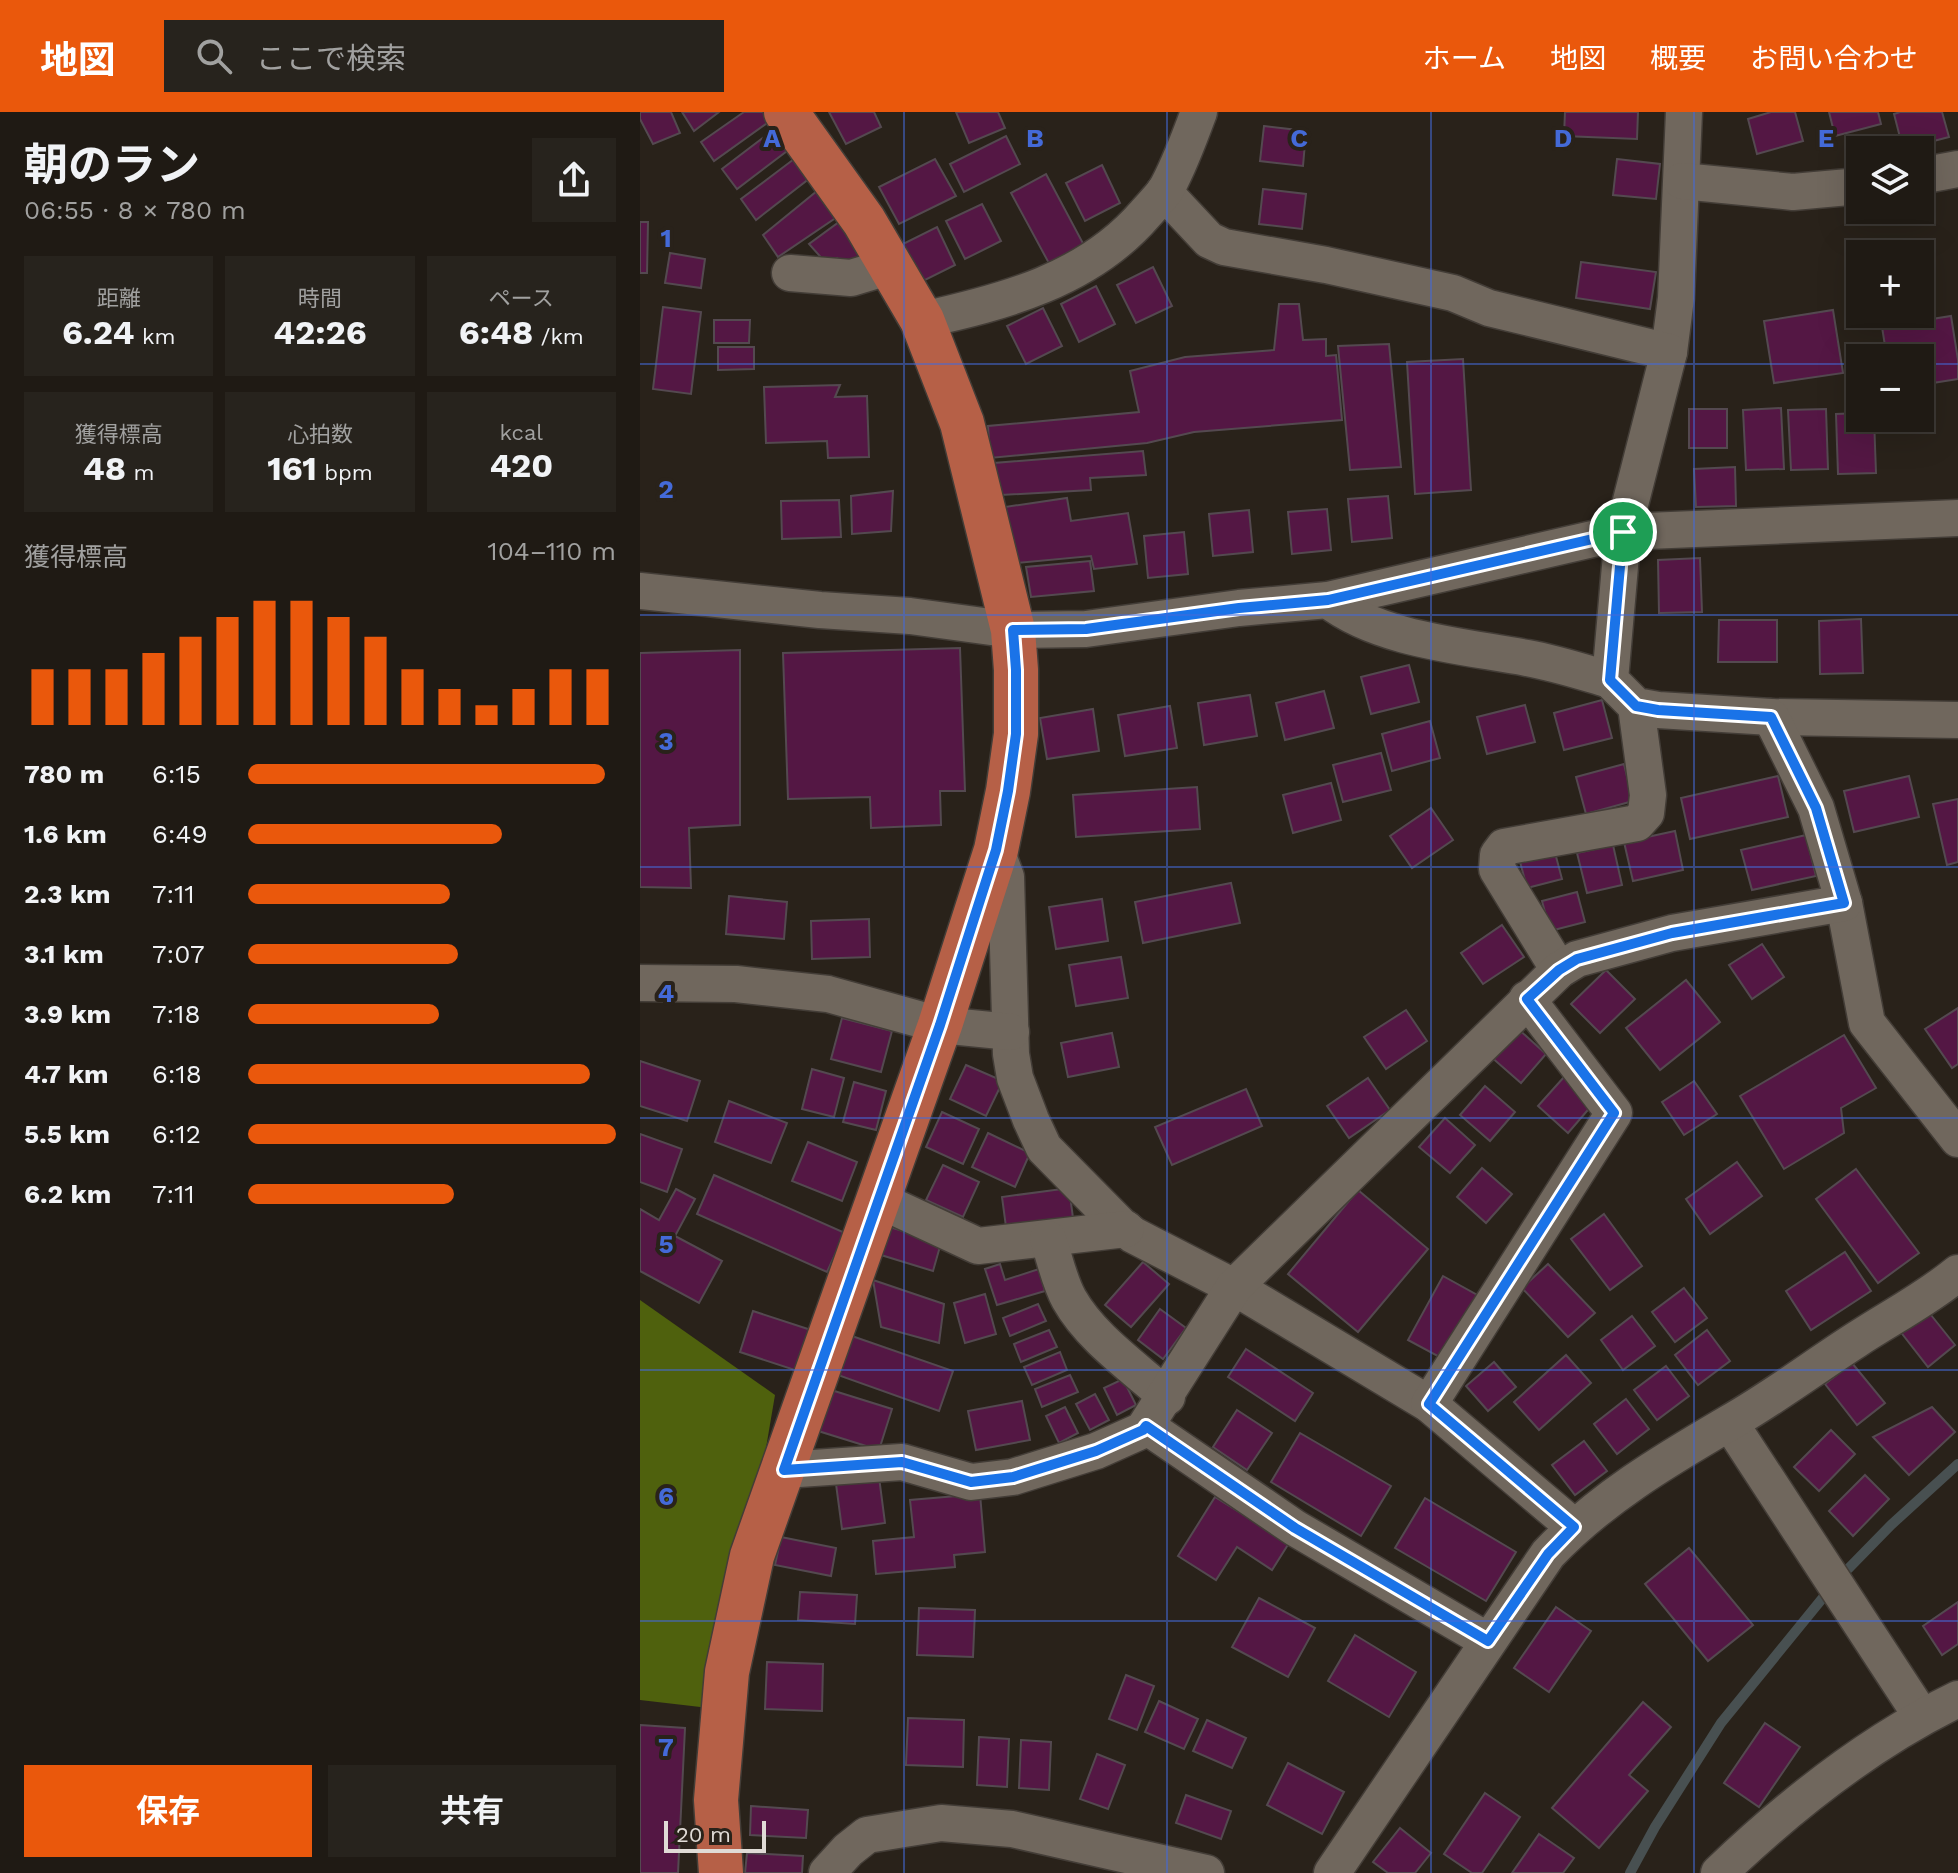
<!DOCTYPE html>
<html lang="ja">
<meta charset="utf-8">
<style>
body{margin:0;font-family:"Work Sans","Noto Sans JP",sans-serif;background:#27231d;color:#f1f3f6;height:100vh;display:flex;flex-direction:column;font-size:30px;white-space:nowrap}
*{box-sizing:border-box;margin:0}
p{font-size:26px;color:#a1a1a0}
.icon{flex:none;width:44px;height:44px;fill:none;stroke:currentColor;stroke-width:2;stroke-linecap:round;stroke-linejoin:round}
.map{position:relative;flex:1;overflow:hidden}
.drawer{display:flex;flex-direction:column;background:#1f1a14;width:640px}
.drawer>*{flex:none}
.buttons{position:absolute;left:1206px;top:24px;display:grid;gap:16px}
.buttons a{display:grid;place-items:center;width:88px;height:88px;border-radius:0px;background:#1f1a14;box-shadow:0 8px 32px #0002,0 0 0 2px #3c3834;font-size:40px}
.scale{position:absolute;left:24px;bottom:20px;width:102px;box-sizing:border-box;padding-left:8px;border:4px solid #e0dbd6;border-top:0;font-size:22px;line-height:28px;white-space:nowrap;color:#e0dbd6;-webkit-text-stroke:6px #29221a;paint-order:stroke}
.pin{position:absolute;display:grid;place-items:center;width:68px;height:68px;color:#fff;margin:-34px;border:4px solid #fff;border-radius:50%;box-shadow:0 2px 8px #0007}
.round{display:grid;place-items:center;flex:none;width:84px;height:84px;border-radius:0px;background:#27231d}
.overview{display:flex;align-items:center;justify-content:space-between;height:136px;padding:0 24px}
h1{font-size:44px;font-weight:700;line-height:60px}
.stats{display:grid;grid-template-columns:repeat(3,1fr);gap:12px;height:136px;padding:8px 24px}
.stats div{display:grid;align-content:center;border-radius:0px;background:#27231d;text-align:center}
.stats b{font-size:34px;font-weight:700}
.stats small{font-size:22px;font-weight:400}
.stats p{font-size:22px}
.chart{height:224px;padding:16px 24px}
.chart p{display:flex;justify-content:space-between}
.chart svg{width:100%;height:144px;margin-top:8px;stroke:#ea580c;stroke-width:6}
.action{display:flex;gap:16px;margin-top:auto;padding:16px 24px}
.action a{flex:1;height:92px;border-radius:0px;background:#ea580c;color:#fff;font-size:32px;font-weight:700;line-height:92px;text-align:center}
.action a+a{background:#27231d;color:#f1f3f6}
ul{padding:0 24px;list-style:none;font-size:26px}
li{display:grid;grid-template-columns:128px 96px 1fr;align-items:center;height:60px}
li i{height:20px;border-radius:10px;background:#ea580c}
header{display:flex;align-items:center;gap:48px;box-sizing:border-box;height:112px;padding:0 40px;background:#ea580c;color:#fff}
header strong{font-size:38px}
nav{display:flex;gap:44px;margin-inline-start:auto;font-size:28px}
.search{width:560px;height:72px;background:#27231d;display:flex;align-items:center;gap:20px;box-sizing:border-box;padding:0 28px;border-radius:0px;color:#a1a1a0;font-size:30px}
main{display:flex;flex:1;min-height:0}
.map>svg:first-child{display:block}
</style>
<header>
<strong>地図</strong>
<div class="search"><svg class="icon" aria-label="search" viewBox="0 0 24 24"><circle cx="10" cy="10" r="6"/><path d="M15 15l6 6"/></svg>ここで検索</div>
<nav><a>ホーム</a><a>地図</a><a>概要</a><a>お問い合わせ</a></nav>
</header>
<main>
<section class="drawer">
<div class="overview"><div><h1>朝のラン</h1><p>06:55 · 8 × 780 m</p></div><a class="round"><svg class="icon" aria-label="share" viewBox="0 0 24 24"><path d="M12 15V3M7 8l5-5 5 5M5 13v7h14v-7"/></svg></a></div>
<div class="stats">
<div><p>距離</p><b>6.24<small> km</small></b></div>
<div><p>時間</p><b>42:26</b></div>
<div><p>ペース</p><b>6:48<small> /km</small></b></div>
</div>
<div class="stats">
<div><p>獲得標高</p><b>48<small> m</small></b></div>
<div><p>心拍数</p><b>161<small> bpm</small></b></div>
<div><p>kcal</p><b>420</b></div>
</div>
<div class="chart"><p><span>獲得標高</span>104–110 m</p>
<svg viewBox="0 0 160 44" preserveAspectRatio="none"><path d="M5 44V27M15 44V27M25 44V27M35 44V22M45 44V17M55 44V11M65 44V6M75 44V6M85 44V11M95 44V17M105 44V27M115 44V33M125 44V38M135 44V33M145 44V27M155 44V27"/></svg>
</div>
<ul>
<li><b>780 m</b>6:15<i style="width:97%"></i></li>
<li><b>1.6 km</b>6:49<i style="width:69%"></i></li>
<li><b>2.3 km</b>7:11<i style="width:55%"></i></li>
<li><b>3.1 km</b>7:07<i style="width:57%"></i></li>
<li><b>3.9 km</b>7:18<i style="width:52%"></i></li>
<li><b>4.7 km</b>6:18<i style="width:93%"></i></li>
<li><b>5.5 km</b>6:12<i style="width:100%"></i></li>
<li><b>6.2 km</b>7:11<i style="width:56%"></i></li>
</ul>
<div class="action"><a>保存</a><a>共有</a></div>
</section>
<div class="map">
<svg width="1318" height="1761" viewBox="0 0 1318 1761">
<rect width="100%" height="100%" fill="#29221a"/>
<!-- forest -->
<path fill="#4f610d" d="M0,1188L135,1283L118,1383L69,1596L0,1588Z"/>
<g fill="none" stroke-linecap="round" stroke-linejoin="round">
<!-- stream -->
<g stroke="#485051" stroke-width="10">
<path d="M1208,1457L1251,1413L1318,1352"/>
<path d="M990,1761L1015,1715L1081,1611L1190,1477"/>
</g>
</g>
<!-- building -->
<g fill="#541744" stroke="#544950" stroke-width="2">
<path d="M0,0H31L40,21L13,32L0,7Z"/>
<path d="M42,0H79L54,19Z"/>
<path d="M104,0H123L130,9L74,49L61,30Z"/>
<path d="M189,0H234L241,15L206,32Z"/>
<path d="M316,0H358L365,16L329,31Z"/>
<path d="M925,0H998L997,27L924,24Z"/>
<path d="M1131,0H1155L1163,29L1117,42L1108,7Z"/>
<path d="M1189,0H1238L1241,12L1195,24Z"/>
<path d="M1260,0H1302L1309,25L1263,37L1254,2Z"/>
<path d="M624,14L666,19L663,54L620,49Z"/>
<path d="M136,16L151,36L97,77L82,57Z"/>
<path d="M366,24L380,52L324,80L310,52Z"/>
<path d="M154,47L170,66L116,108L101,87Z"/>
<path d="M295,47L316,84L259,112L239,75Z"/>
<path d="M977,47L1020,52L1016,87L973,83Z"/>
<path d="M462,53L480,91L445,109L426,71Z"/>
<path d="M406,62L446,137L411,155L371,81Z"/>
<path d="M623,77L666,82L662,117L619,112Z"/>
<path d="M177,79L197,105L138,145L123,123Z"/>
<path d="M342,92L361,129L325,147L306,109Z"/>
<path d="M0,110H8L7,161H0Z"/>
<path d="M199,110L222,142L206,154L197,146L186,151L169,132Z"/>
<path d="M297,115L315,153L279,171L261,133Z"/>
<path d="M30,141L65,147L61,176L25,171Z"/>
<path d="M941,150L1016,160L1010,197L936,186Z"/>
<path d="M513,155L532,194L496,211L477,173Z"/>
<path d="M456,174L475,212L439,230L421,192Z"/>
<path d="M639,192H659L663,228L686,227V244L696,243L702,308L554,320L507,331L350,346L348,314L499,300L490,259L545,245L634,238Z"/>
<path d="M23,195L61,200L51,282L13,277Z"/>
<path d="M403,196L422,234L386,252L367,214Z"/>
<path d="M1193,198L1203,261L1134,271L1124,209Z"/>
<path d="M1311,204L1318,248V267L1280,273V246H1247L1242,215Z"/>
<path d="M74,208H110L109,231H74Z"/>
<path d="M749,232L761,355L710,358L698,234Z"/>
<path d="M78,235H114V257L78,258Z"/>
<path d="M823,247L831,378L775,382L767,250Z"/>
<path d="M200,273L195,285L227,284L229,345L188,346L187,329L126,331L124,275Z"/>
<path d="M1141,296L1144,357L1106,358L1103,298Z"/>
<rect x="1049" y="297" width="38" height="39"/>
<path d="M1186,297L1188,357L1151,358L1148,298Z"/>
<path d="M1220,301V306H1234L1236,361L1198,362L1196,302Z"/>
<path d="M503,339L506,363L450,366L451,378L361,383L354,351Z"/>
<path d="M1095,355L1096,394L1056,395L1054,357Z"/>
<path d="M253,379L251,419L212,422L211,384Z"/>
<path d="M748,384L752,426L712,430L708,387Z"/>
<path d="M427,386L431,409L488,401L497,452L454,457L451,444L377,451L365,395Z"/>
<path d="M199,388L201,425L142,427L141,389Z"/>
<path d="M687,397L691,438L652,442L648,400Z"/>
<path d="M609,398L613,440L573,444L569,402Z"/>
<path d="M544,420L548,462L508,466L504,424Z"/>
<path d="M1060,446L1062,500L1019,501L1018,448Z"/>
<path d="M450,449L454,479L391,485L386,455Z"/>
<path d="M1221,507L1223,561L1180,562L1179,509Z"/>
<path d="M1079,508H1137V550H1078Z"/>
<path d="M320,536L325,679H300L301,713L231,716L230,685L148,687L143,541Z"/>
<path d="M100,538V713L49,716L51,776L0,775V541Z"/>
<path d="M769,553L779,590L731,602L721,565Z"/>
<path d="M684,579L694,616L645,628L636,591Z"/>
<path d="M610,583L617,624L564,633L558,591Z"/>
<path d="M962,588L972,626L924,638L914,601Z"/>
<path d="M885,593L895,630L847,642L837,605Z"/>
<path d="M530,594L537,636L485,644L478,603Z"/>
<path d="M453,597L459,639L407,647L400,606Z"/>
<path d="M790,609L800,646L752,659L742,622Z"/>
<path d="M741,641L751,678L703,690L693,653Z"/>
<path d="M984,652L993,689L946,702L936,665Z"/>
<path d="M1138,664L1148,705L1050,727L1041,686Z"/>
<path d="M1269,664L1279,705L1214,720L1204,679Z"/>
<path d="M691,671L701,708L653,721L643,683Z"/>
<path d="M557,675L560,717L436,725L433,683Z"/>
<path d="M1318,687V750L1307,753L1293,692Z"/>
<path d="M791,696L813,728L772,756L750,724Z"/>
<path d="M1035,719L1043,758L993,769L984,730Z"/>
<path d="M1166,723L1176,764L1112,778L1101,738Z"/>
<path d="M973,733L982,773L947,781L937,741Z"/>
<path d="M914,737L922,767L887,776L879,746Z"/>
<path d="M591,771L600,811L503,831L495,790Z"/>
<path d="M937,780L945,810L910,819L902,789Z"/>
<path d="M89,784L147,790L144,827L86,822Z"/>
<path d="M462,787L468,829L416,837L409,795Z"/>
<path d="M229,807L230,845L172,847L171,809Z"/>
<path d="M862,813L884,845L843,872L821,841Z"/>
<path d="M1122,832L1144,865L1112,887L1089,853Z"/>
<path d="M481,845L488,886L436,894L429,853Z"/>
<path d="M966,858L995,887L960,921L931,892Z"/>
<path d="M1046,868L1080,910L1020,958L986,916Z"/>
<path d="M1318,896V952L1312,956L1285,917Z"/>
<path d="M766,898L787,929L746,957L724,925Z"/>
<path d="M202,906L252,919L241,960L191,947Z"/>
<path d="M876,915L906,942L881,971L850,944Z"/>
<path d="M472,921L479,955L428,965L421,931Z"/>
<path d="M1204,923L1236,976L1201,996L1204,1021L1144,1057L1100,984Z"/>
<path d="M0,949L60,969L47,1009L0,994Z"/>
<path d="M326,953L363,969L346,1004L310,987Z"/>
<path d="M172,957L204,966L194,1005L162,997Z"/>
<path d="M924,965L953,992L928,1021L898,994Z"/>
<path d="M728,966L750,998L709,1026L687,994Z"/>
<path d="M1054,969L1077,1002L1044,1023L1022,990Z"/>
<path d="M214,970L246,979L236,1018L203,1010Z"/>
<path d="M845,974L875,1000L850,1029L820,1003Z"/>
<path d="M606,977L622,1014L532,1053L515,1015Z"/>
<path d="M89,989L147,1011L131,1051L75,1030Z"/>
<path d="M302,1000L339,1017L323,1052L286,1035Z"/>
<path d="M805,1006L835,1033L810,1061L779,1035Z"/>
<path d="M348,1021L390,1041L375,1075L332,1055Z"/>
<path d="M0,1022L42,1037L27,1080L0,1070Z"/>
<path d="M168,1030L217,1050L202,1089L152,1069Z"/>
<path d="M1097,1050L1122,1084L1070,1122L1046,1087Z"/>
<path d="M303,1053L339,1070L323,1105L286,1088Z"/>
<path d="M842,1056L872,1082L846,1111L817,1085Z"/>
<path d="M1216,1057L1279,1141L1238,1171L1176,1087Z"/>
<path d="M74,1063L205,1121L187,1160L57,1102Z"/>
<path d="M429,1076L433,1106L366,1115L362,1085Z"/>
<path d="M36,1077L55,1087L35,1124L82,1149L59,1191L0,1159V1097L19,1108Z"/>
<path d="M718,1078L788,1137L718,1220L648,1162Z"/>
<path d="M964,1102L1002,1154L970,1178L931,1127Z"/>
<path d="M250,1115L301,1131L293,1159L241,1143Z"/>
<path d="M1205,1140L1231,1179L1171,1218L1146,1179Z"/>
<path d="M503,1150L529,1172L491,1215L465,1193Z"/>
<path d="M360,1152L365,1168L399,1157L405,1179L357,1193L345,1157Z"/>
<path d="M908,1152L955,1201L928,1225L882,1176Z"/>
<path d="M803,1164L839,1184L805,1248L768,1228Z"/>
<path d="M233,1168L304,1192L299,1231L241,1215Z"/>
<path d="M1044,1176L1067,1206L1035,1230L1012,1200Z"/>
<path d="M345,1182L356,1222L325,1231L314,1191Z"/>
<path d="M398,1192L406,1209L370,1224L363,1206Z"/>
<path d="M1283,1193L1315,1233L1288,1255L1256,1214Z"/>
<path d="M520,1197L546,1216L523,1247L498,1228Z"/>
<path d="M113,1199L177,1220L164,1261L100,1240Z"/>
<path d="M992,1204L1015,1234L983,1258L961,1228Z"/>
<path d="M409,1218L417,1235L381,1250L374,1232Z"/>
<path d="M1067,1218L1090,1249L1058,1273L1035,1243Z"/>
<path d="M209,1223L313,1259L299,1299L195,1262Z"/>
<path d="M606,1237L673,1281L655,1309L588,1265Z"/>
<path d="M420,1240L427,1258L392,1273L384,1255Z"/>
<path d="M926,1243L951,1271L899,1318L874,1290Z"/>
<path d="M854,1250L876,1275L848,1299L826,1274Z"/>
<path d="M1212,1251L1245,1291L1217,1313L1185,1272Z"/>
<path d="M1026,1254L1049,1284L1017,1308L994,1278Z"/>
<path d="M430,1263L438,1280L402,1295L395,1277Z"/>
<path d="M483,1267L496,1293L477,1303L464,1276Z"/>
<path d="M188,1277L252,1297L239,1338L175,1318Z"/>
<path d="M455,1282L469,1308L450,1318L436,1292Z"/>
<path d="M986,1287L1009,1317L977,1342L954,1312Z"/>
<path d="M382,1289L390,1328L336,1338L328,1299Z"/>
<path d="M425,1295L438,1321L419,1331L406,1304Z"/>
<path d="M1292,1295L1315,1320L1269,1363L1233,1325Z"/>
<path d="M597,1298L632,1321L607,1358L573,1335Z"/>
<path d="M1191,1318L1215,1342L1179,1379L1154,1355Z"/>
<path d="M660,1321L751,1374L721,1424L631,1370Z"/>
<path d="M944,1329L967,1359L935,1383L912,1353Z"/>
<path d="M1225,1363L1249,1387L1213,1424L1189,1399Z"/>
<path d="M239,1365L245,1411L202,1417L196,1372Z"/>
<path d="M340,1382L345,1440L314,1443L315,1455L236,1462L233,1429L274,1425L270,1388Z"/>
<path d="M575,1385L649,1431L632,1458L597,1435L576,1468L538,1444Z"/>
<path d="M785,1386L876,1440L846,1489L755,1436Z"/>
<path d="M141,1425L196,1436L191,1464L135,1453Z"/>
<path d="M1049,1436L1113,1513L1068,1549L1005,1472Z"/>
<path d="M160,1480L217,1483L215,1512L158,1508Z"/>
<path d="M619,1486L675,1516L648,1565L592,1535Z"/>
<path d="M1318,1490V1532L1302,1543L1283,1514Z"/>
<path d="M916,1495L951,1519L909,1580L874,1556Z"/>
<path d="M279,1496L335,1498L333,1545L277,1543Z"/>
<path d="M715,1523L776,1560L749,1605L688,1569Z"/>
<path d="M127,1550L183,1552L182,1599L125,1597Z"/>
<path d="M486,1563L514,1574L497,1618L469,1607Z"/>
<path d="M519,1589L558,1607L544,1637L505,1620Z"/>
<path d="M1003,1590L1031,1615L989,1663L1008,1679L959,1736L912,1696Z"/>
<path d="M268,1606L324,1608L323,1655L266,1653Z"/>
<path d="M567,1608L606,1626L592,1656L553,1639Z"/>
<path d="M1125,1611L1160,1635L1119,1695L1084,1671Z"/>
<path d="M0,1613L45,1616L38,1761H0Z"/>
<path d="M339,1625L369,1627L367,1675L337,1673Z"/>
<path d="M381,1628L411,1630L409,1678L379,1676Z"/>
<path d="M457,1642L485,1653L468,1697L440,1687Z"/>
<path d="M648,1651L704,1680L682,1722L627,1693Z"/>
<path d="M845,1681L880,1705L842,1761H832L804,1742Z"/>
<path d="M546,1683L591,1699L581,1727L536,1711Z"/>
<path d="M111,1694L168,1698L166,1726L110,1723Z"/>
<path d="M760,1716L791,1741L775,1761H748L733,1750Z"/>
<path d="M899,1722L934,1746L923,1761H872Z"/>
<path d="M107,1741L163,1744L162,1761H105Z"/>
</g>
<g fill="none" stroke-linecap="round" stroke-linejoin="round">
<defs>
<g id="minor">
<path d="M1044,0L1036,186L1029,240L983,420L970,568L996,594L1018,598L1131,605L1318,608"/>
<path d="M1280,64L1318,57"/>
<path d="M1042,69L1153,80L1220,74"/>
<path d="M524,80L569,128L584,135L686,153L813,181L849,196L1029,240"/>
<path d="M150,161L211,166L251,154"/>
<path d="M282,208C364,190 448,168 505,102C511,95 519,87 525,79C539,55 549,26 559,0"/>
<path d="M0,479L180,498L270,504L373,518L446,517L599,496L688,488L983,420L1318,406"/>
<path d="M688,488C740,528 823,534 887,546C915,551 943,560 970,568"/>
<path d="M1131,605L1176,696L1204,791L1227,911L1318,1027"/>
<path d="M356,738L366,765L371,942L375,966L391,1008L404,1036L480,1113L493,1123L594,1175L789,1292L934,1415"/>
<path d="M919,858L857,757L858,743L864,735L997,711L1006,701L1008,683L996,594"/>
<path d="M0,871L96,872L188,882L300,913L371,920"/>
<path d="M239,1088L338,1134L486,1117"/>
<path d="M408,1127C415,1147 419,1169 429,1187C451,1226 494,1255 527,1285"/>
<path d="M789,1292L974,1001L887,887"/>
<path d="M1090,1311L1282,1605"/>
<path d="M506,1314L655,1416L848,1529"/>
<path d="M144,1358L262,1350L331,1370L373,1365L456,1339L503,1318L594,1175L919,858L937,847L1032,821L1204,791"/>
<path d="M187,1761L208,1738L227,1723L301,1711L372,1717L566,1761"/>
<path d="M692,1761L908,1442C960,1387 1024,1349 1089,1311C1133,1286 1174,1255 1216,1228C1251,1205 1285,1188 1318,1161"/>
<path d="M1079,1761C1150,1693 1229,1630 1318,1587"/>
</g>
<path id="major" d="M81,1761L76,1688L87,1560L112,1444L300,913L356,738L368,679L376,622V558L373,518L322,311L282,208L224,109L146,0"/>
</defs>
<!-- minor casing -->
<use href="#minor" stroke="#433d37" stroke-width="39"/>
<!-- major casing -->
<use href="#major" stroke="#433d37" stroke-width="47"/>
<!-- minor -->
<use href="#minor" stroke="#70675d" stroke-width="36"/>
<!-- major -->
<use href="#major" stroke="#b66047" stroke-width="44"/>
</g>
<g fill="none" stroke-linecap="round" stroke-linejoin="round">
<defs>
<path id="route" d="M983,420L970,568L996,594L1018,598L1131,605L1176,696L1204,791L1032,821L937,847L919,858L887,887L974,1001L789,1292L934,1415L908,1442L848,1529L655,1416L506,1314L503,1318L456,1339L373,1365L331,1370L262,1350L144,1358L300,913L356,738L368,679L376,622V558L373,518L446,517L599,496L688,488Z"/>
</defs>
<!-- route casing -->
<use href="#route" stroke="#fff" stroke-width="16"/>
<!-- route -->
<use href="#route" stroke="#1a73e8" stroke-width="10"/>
</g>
<!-- grid -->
<path fill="none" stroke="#446ad8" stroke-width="2" stroke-opacity="0.55" d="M264,0V1761M527,0V1761M791,0V1761M1054,0V1761M0,252H1220M1280,252H1318M0,503H1318M0,755H1318M0,1006H1318M0,1258H1318M0,1509H1318"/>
<g font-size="26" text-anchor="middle" font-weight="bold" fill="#446ad8" stroke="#29221a" stroke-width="8" stroke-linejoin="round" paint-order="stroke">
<text x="132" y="35">A</text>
<text x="395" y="35">B</text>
<text x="659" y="35">C</text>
<text x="923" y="35">D</text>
<text x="1186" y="35">E</text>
<text x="26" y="135">1</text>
<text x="26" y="386">2</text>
<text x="26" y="638">3</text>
<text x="26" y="890">4</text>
<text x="26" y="1141">5</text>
<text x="26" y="1393">6</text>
<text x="26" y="1644">7</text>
</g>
</svg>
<div class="buttons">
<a><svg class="icon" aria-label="layers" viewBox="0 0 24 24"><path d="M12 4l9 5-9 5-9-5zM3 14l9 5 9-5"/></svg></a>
<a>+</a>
<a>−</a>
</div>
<div class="scale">20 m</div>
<div class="pin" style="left:983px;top:420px;background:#1e9e55"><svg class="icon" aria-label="arrive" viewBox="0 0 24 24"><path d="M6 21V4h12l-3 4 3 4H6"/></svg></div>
</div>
</main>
